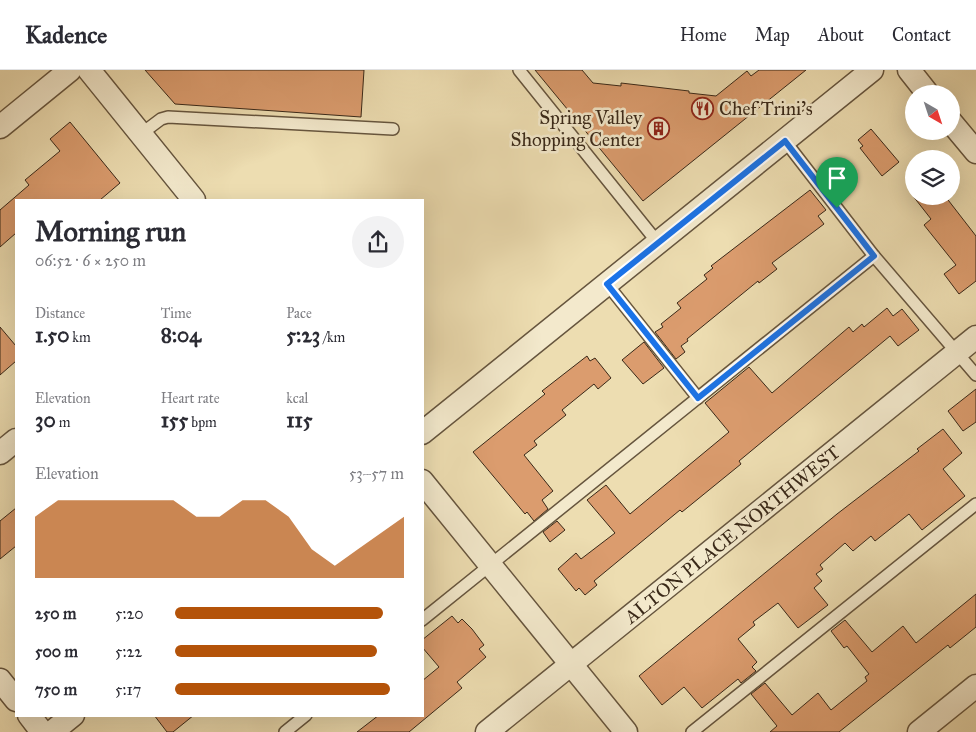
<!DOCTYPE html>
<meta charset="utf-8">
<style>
body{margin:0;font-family:"IM FELL Great Primer",serif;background:#f2f2f3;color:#2b2b33;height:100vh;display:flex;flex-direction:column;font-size:19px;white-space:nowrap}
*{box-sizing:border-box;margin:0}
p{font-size:16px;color:#7c7c81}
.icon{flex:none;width:28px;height:28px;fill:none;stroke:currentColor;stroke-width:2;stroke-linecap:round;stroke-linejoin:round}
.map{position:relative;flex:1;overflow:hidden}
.details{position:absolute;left:15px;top:129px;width:409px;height:518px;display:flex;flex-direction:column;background:#fff;border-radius:0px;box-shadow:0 5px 20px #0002}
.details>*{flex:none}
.needle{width:32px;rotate:141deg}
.buttons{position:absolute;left:905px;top:15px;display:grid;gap:10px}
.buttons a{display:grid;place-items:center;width:55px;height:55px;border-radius:50%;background:#fff;box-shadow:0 5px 20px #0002;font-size:25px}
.pin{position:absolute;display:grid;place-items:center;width:42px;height:42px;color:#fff;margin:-51px -21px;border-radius:50% 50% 50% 0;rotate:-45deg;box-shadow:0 0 5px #0007}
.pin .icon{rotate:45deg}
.round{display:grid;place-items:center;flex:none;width:52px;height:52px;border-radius:26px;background:#f2f2f3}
.headline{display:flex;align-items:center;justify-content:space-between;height:85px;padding:0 20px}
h1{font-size:28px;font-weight:700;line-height:38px}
.metrics{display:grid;grid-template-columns:repeat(3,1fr);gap:8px;height:85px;padding:5px 20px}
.metrics div{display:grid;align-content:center}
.metrics b{font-size:21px;font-weight:700}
.metrics small{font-size:14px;font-weight:400}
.metrics p{font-size:14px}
.chart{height:140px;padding:10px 20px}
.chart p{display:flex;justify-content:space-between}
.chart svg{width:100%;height:90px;margin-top:5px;fill:#b45309;opacity:.7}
ul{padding:0 20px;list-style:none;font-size:16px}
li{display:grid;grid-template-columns:80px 60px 1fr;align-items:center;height:38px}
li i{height:12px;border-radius:6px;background:#b45309}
header{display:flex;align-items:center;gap:30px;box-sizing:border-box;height:70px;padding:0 25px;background:#fff;border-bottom:1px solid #e1e1e2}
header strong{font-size:24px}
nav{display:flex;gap:28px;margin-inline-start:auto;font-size:18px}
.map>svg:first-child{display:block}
</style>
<header>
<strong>Kadence</strong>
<nav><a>Home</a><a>Map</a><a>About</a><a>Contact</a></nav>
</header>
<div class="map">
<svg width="976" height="662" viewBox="0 0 976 662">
<rect width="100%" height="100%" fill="#edddb1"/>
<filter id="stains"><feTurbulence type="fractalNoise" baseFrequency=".004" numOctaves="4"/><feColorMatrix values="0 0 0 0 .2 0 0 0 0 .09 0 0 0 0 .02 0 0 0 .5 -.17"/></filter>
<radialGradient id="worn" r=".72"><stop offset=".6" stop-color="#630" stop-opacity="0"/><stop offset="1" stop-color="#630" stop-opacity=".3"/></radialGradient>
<!-- building -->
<g fill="#db9c6e" stroke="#392818">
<path d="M145,0H364L361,47L175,34Z"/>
<path d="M535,0H582L593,13L621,16V13L689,21V23L716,26L747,1L751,6L759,0H806L643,131Z"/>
<path d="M70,52L120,113L100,130H16V163L0,177V140L29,115L25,110L60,81L50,69Z"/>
<path d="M871,59L899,92L882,106L860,78L863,76L858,70Z"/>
<path d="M810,120L826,140L818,146L824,154L772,193L777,199L759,213L758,211L687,269L688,271L681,276L685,282L676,289L655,262L663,257L661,254L681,238L677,233L707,209L704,205L713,198L711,196Z"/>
<path d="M913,126H945L976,166V211L959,224L944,204L956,195L924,155L931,149Z"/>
<path d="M887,238L893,246L902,239L919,260L898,276L890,266L739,391L741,394L682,442L680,440L594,511L597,515L585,525L579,518L576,521L558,499L576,483L581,489L615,463L587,430L606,415L630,444L729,362L705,333L749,297L772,323L849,257L853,262L862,254L864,257Z"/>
<path d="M0,257L16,276V291L0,305Z"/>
<path d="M644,272L664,298L643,314L622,290Z"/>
<path d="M587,286L590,291L595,288L611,308L598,319L594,314L562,340L566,345L534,371L537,375L524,385L553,421L542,430L548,439L534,451L527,442L525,444L473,382L545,324L542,321Z"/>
<path d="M976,319V352L963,361L948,341Z"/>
<path d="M943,359L962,383L943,399L965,426L922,460L909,444L875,471L871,466L853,481L845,473L820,495L823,499L816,504L822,511L814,518L828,535L798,558L778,533L753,552L755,555L738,569L757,592L752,597L756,601L741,613L738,609L702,638L684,617L662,635L639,606L837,444L919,381L917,379Z"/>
<path d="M16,438V476L0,489V451Z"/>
<path d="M557,451L565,460L550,472L543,462Z"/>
<path d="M976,524V557L950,578L948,575L839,662H770L777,656L751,624L765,613L792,645L818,623L831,640L867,611L865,607L869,604L847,576L844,578L831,561L845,550L872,582L903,556L916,573Z"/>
<path d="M452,546L458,553L462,549L472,559L484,575L479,579L486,587L457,612L462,618L409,662H357L379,645H422V611L439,597L422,577V570Z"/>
<path d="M154,645H194L173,662H167Z"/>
</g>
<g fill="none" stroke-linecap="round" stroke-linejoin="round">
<defs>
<g id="service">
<path d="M519,0L658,173"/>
<path d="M141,64L161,49L168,47L393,59"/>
<path d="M785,71L874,186L976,305"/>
<path d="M607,214L698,328"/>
<path d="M422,550L874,186"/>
<path d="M285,662L306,645"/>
<path d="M692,662L976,434"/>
</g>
<g id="minor">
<path d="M89,0L194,130"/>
<path d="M909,0L928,24"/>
<path d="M951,52L976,82"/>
<path d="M0,57L70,0"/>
<path d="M422,363L872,0"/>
<path d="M0,383L16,370"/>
<path d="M422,411L626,662"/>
<path d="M0,610L16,630"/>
<path d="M29,645L42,662"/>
<path d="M52,662L73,645"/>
<path id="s1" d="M487,662L976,267"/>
<path d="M919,662L976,616"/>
</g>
</defs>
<!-- service casing -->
<use href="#service" stroke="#66553e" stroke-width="14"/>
<!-- minor casing -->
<use href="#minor" stroke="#66553e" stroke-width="25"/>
<!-- service -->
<use href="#service" stroke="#f3e9cc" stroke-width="11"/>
<!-- minor -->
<use href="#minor" stroke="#f3e9cc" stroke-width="22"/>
</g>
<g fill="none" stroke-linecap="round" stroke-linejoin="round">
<defs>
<path id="route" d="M785,71L874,186L698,328L607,214Z"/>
</defs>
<!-- route casing -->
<use href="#route" stroke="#fff" stroke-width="10"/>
<!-- route -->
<use href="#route" stroke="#1a73e8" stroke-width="6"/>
</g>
<!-- icons -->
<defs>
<symbol id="restaurant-ring" viewBox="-11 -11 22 22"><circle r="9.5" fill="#f3e9cc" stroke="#8f2418" stroke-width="1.5"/><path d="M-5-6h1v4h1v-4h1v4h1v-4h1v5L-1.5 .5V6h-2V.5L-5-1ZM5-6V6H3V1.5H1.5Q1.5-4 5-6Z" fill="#8f2418"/></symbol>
<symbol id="building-ring" viewBox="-11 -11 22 22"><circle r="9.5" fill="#f3e9cc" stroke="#8f2418" stroke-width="1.5"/><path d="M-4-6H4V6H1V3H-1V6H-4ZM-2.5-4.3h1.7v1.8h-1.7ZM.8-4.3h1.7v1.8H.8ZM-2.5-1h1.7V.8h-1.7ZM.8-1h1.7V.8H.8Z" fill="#8f2418"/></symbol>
</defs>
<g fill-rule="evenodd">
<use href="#restaurant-ring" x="690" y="26" width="25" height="25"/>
<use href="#building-ring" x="646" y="46" width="25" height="25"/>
</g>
<g text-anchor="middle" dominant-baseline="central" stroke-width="5" stroke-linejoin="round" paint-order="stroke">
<!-- poi labels -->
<g font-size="19" fill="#392818" stroke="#f3e9cc" text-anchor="start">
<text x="719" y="38">Chef Trini's</text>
<text x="642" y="47" text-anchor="end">Spring Valley<tspan x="642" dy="22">Shopping Center</tspan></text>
</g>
<!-- street labels -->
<g font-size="19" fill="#392818" stroke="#f3e9cc">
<text stroke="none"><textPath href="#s1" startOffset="315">ALTON PLACE NORTHWEST</textPath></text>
</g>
</g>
<rect width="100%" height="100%" filter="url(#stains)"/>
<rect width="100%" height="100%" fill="url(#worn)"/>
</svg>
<div class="buttons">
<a><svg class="needle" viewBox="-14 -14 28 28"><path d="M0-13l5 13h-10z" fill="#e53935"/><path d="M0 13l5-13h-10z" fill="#7c7c81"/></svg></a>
<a><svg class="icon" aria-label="layers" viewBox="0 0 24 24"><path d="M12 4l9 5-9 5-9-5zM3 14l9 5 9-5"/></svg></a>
</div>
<div class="pin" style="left:837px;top:138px;background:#1e9e55"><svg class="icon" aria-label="arrive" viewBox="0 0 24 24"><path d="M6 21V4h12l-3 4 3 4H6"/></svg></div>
<section class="details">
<div class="headline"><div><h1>Morning run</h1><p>06:52 · 6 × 250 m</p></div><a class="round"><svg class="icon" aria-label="share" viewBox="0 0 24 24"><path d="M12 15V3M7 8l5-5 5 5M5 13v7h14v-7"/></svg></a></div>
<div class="metrics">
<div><p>Distance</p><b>1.50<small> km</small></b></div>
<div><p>Time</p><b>8:04</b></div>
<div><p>Pace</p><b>5:23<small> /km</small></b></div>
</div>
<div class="metrics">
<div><p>Elevation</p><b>30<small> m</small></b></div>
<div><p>Heart rate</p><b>155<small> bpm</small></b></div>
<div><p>kcal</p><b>115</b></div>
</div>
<div class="chart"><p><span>Elevation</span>53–57 m</p>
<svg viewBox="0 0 160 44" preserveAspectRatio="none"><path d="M0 44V14L10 6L20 6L30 6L40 6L50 6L60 6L70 14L80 14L90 6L100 6L110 14L120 30L130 38L140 30L150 22L160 14V44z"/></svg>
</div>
<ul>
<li><b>250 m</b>5:20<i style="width:91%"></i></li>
<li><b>500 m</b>5:22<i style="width:88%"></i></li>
<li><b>750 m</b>5:17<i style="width:94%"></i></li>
</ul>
</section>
</div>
